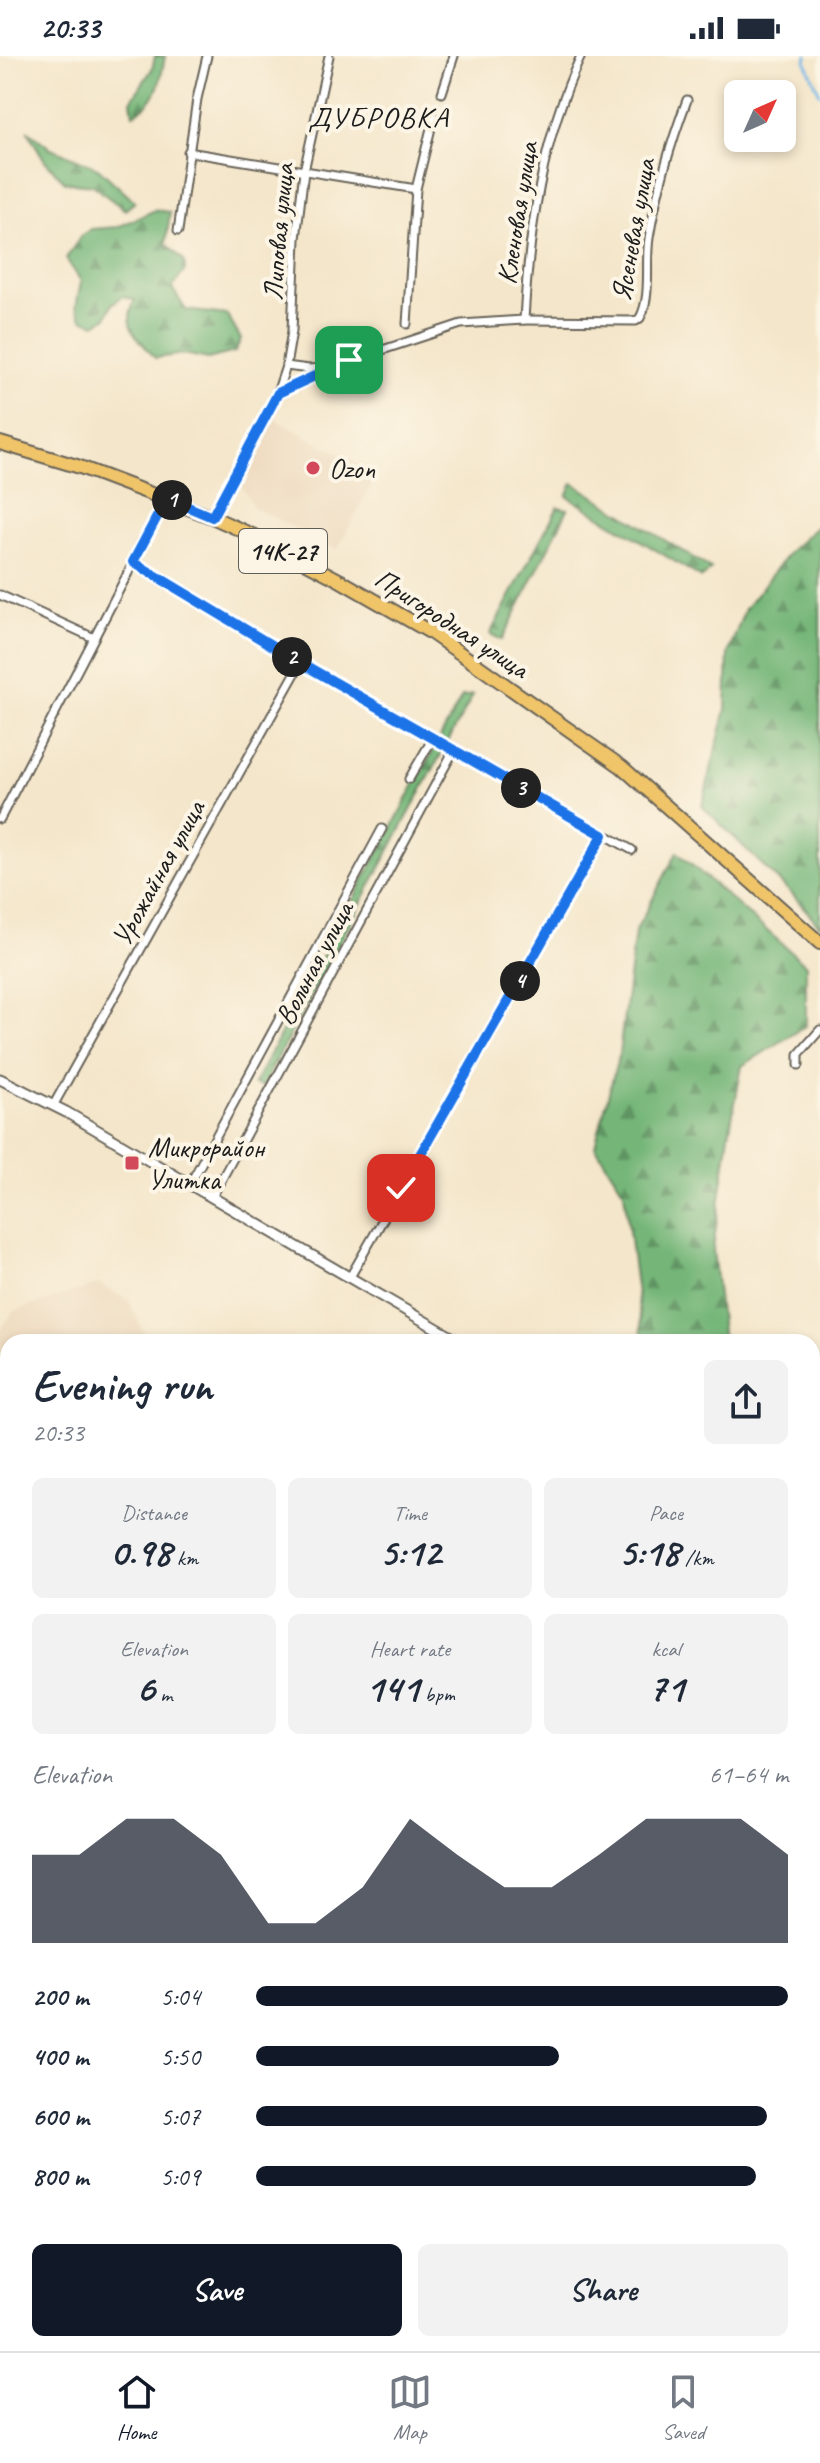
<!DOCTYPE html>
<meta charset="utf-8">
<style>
body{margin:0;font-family:Caveat,sans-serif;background:#f2f2f3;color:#1f2937;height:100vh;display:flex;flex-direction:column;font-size:30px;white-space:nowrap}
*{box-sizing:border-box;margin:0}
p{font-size:26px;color:#747a83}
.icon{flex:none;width:44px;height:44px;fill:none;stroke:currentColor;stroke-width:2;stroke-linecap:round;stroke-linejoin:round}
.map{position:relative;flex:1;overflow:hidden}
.sheet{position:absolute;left:0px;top:1278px;width:820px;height:1018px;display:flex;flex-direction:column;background:#fff;border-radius:24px 24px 0 0;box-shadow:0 4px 12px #0003}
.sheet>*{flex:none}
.needle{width:52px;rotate:45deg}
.buttons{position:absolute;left:724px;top:24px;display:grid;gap:16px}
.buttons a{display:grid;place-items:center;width:72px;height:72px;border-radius:12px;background:#fff;box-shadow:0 4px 12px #0003;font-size:40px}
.pin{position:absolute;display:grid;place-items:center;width:68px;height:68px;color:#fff;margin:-34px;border-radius:16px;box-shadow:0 4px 12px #0006}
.km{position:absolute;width:40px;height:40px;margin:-20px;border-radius:50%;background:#222;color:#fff;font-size:22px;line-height:40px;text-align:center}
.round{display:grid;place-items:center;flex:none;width:84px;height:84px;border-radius:12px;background:#f2f2f3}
.head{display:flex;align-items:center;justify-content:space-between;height:136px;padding:0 32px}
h1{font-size:44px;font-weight:700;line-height:60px}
.metrics{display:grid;grid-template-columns:repeat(3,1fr);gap:12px;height:136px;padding:8px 32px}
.metrics div{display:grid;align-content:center;border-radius:12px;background:#f2f2f3;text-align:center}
.metrics b{font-size:40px;font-weight:700}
.metrics small{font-size:22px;font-weight:400}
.metrics p{font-size:22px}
.chart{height:224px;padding:16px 32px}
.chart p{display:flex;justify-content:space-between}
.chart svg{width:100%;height:144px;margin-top:8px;fill:#111827;opacity:.7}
.button{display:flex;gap:16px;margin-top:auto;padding:16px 32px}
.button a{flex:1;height:92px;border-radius:12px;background:#111827;color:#fff;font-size:32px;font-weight:700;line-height:92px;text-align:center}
.button a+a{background:#f2f2f3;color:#1f2937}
ul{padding:0 32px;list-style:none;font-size:26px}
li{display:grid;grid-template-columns:128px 96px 1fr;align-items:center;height:60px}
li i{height:20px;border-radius:10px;background:#111827}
.status{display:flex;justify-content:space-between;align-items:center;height:56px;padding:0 40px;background:#fff;direction:ltr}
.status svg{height:22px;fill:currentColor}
.tab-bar{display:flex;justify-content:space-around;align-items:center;height:112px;border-top:2px solid #e0e1e3;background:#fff;font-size:22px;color:#747a83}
.tab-bar a{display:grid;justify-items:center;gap:4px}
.tab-bar .on{color:#111827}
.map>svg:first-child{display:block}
</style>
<div class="status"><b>20:33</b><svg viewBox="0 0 49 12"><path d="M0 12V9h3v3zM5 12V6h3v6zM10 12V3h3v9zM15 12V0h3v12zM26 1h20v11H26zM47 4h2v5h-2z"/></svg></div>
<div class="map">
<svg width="820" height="2295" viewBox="0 0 820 2295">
<defs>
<pattern id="forest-firs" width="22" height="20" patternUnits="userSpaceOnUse" patternTransform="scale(2)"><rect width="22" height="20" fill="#75b678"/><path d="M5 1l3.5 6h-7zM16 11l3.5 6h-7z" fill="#5f9362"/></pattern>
</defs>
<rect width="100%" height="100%" fill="#fcf5e5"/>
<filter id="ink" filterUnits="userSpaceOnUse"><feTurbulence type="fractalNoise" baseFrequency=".0125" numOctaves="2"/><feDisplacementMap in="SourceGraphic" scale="16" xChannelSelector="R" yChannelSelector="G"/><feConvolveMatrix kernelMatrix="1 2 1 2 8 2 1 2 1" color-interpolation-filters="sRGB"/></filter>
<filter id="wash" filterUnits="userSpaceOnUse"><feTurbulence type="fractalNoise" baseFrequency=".006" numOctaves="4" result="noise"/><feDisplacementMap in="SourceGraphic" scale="32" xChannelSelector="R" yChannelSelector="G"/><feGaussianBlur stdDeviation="1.8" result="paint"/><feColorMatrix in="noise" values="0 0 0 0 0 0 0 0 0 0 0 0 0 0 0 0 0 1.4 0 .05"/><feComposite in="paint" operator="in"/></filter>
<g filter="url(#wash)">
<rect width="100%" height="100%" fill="#f4e6ca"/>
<!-- built -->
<g fill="#ecd7ba">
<path d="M272,362L377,418L337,494L253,451L240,427Z"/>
<path d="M99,1228L129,1245L147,1283L153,1286H8V1348L0,1321V1275L14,1255Z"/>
</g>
<!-- green -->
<path fill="#92d58d" stroke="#577854" stroke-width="2" d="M812,1662L820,1671V2295H219L218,2288H812Z"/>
<!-- forest -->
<g fill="url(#forest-firs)" stroke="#48694a" stroke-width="2">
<path d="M155,0H165C161,24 158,47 133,58L131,45L152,13Z"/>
<path d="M27,74L49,91L98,112L135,146L125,154L92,129L65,126L45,105Z"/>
<path d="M155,154L170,156L166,188L184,205L185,214L172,232L186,254L227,259L241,283L235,296L208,303L184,298L155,302C138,281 121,273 135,244L123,240L112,248L107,261L95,268L82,263L76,251L81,225L66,203L80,181L91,173L118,171Z"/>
<path d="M573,427L711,513L702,522L567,440Z"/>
<path d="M558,451L568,453L502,584L490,578Z"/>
<path d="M820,468V870L792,838L702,750L726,653L728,598L745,553L791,494Z"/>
<path d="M473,639L262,1031L254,1028L462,641Z"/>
<path d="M677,796L806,909V970L742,1010L729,1078L713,1193L723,1286H643L624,1136L595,1090L619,998L635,876Z"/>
</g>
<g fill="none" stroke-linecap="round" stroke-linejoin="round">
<!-- stream -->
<path stroke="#72b8e9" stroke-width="3" d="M807,0L806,6L820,38"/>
</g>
</g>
<g filter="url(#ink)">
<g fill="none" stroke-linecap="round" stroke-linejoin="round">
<defs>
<g id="minor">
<path d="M442,37L454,0"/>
<path d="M188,96L416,133"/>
<path d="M178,175L197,43L207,0"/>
<path d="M524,264L636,265L640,262C652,240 645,207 649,182C657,134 670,89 687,44"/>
<path d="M407,268L416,133L434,60"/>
<path d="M286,310L309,313L331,311L461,268L524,264C529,173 542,84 581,0"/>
<path d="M279,336L326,314"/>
<path d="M212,461L273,349L286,310L292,275L296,183L304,115L329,0"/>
<path d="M133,506L301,607L632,794"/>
<path d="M0,539L94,582"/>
<path d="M409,723L433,682"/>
<path d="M0,763L167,442"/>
<path d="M799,1009V998L820,974"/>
<path d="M53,1050L301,607"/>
<path d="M190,1128L382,773"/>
<path d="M212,1141L454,694"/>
<path d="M350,1221L603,779"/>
<path d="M0,1578L8,1575"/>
<path d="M812,2067L820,2075"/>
<path d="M812,2282L816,2295"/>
</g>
<path id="tertiary" d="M0,1023L66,1056L460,1286"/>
<path id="primary" d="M0,387L80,411L212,461L261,483L341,525L430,576L622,711L820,887"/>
</defs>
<!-- minor casing -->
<use href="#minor" stroke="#686359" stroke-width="11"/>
<!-- tertiary casing -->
<use href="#tertiary" stroke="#686359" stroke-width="13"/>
<!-- primary casing -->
<use href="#primary" stroke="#686359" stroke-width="16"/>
<!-- minor -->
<use href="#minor" stroke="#fff" stroke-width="7"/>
<!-- tertiary -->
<use href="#tertiary" stroke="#fff" stroke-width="9"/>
<!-- primary -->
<use href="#primary" stroke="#f0c469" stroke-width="12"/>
</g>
</g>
<g fill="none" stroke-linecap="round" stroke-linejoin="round" filter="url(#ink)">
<defs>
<path id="route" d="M349,304L278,337L212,461L167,442L133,506L301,607L603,779L401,1132"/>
</defs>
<!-- route casing -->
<use href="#route" stroke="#fff" stroke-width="16"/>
<!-- route -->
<use href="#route" stroke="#1a73e8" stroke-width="10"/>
</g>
<!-- markers -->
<g fill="#d1495b" stroke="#fcf5e5" stroke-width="3">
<circle cx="313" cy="412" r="8"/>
<rect x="124" y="1099" width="16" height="16" rx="4"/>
</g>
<g text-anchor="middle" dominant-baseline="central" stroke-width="8" stroke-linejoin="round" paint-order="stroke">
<!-- shield labels -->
<rect fill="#fcf5e5" stroke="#5f5d58" stroke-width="2" x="239" y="473" width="88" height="44" rx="6"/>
<g font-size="26" font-weight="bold" fill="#1c1c1c">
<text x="283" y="495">14К-27</text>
</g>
<!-- street labels -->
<g font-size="28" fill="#1c1c1c" stroke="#fcf5e5">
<text transform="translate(517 157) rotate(-81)">Кленовая улица</text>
<text transform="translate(633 174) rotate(-80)">Ясеневая улица</text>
<text transform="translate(278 176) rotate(-85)">Липовая улица</text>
<text transform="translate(452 567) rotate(33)">Пригородная улица</text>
<text transform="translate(158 817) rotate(-61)">Урожайная улица</text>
<text transform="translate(314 907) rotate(-62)">Вольная улица</text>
</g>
<!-- poi labels -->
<g font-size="28" fill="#1c1c1c" stroke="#fcf5e5" text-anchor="start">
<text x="329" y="412">Ozon</text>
<text x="148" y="1091">Микрорайон<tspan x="148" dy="32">Улитка</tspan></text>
</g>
<!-- neighbourhood labels -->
<g font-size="30" letter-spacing="2" fill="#1c1c1c" stroke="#fcf5e5">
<text x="379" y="61">ДУБРОВКА</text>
</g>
</g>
</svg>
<div class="buttons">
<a><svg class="needle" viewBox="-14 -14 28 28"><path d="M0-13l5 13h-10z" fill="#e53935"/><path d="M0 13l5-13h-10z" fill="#747a83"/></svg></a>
</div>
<div class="pin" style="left:349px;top:304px;background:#1e9e55"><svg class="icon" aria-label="arrive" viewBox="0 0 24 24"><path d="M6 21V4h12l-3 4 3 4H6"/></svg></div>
<div class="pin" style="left:401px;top:1132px;background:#d93025"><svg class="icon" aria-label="check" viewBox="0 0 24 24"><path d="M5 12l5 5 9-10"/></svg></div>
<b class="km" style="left:172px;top:444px">1</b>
<b class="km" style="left:292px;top:601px">2</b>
<b class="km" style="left:521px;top:732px">3</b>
<b class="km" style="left:520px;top:925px">4</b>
<section class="sheet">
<div class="head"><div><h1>Evening run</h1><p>20:33</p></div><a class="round"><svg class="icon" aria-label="share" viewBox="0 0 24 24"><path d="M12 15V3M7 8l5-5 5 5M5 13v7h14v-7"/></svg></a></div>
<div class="metrics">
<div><p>Distance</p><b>0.98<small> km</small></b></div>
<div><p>Time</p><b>5:12</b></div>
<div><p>Pace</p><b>5:18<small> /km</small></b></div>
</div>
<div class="metrics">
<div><p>Elevation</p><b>6<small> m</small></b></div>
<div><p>Heart rate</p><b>141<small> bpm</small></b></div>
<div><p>kcal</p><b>71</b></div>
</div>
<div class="chart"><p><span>Elevation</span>61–64 m</p>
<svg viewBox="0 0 160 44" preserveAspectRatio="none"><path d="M0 44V17L10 17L20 6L30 6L40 17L50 38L60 38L70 27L80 6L90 17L100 27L110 27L120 17L130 6L140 6L150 6L160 17V44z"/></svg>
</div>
<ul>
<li><b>200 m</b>5:04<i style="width:100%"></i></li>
<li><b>400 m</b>5:50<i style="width:57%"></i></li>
<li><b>600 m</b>5:07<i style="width:96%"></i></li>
<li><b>800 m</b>5:09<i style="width:94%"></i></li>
</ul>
<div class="button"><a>Save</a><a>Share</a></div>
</section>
</div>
<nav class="tab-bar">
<a class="on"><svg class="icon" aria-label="home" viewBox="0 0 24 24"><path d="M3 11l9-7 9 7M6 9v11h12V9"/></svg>Home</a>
<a><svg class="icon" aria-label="map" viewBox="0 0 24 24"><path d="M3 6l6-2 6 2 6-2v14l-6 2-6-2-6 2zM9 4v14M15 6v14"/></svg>Map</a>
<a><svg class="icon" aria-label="saved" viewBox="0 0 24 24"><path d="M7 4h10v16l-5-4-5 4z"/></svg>Saved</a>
</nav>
